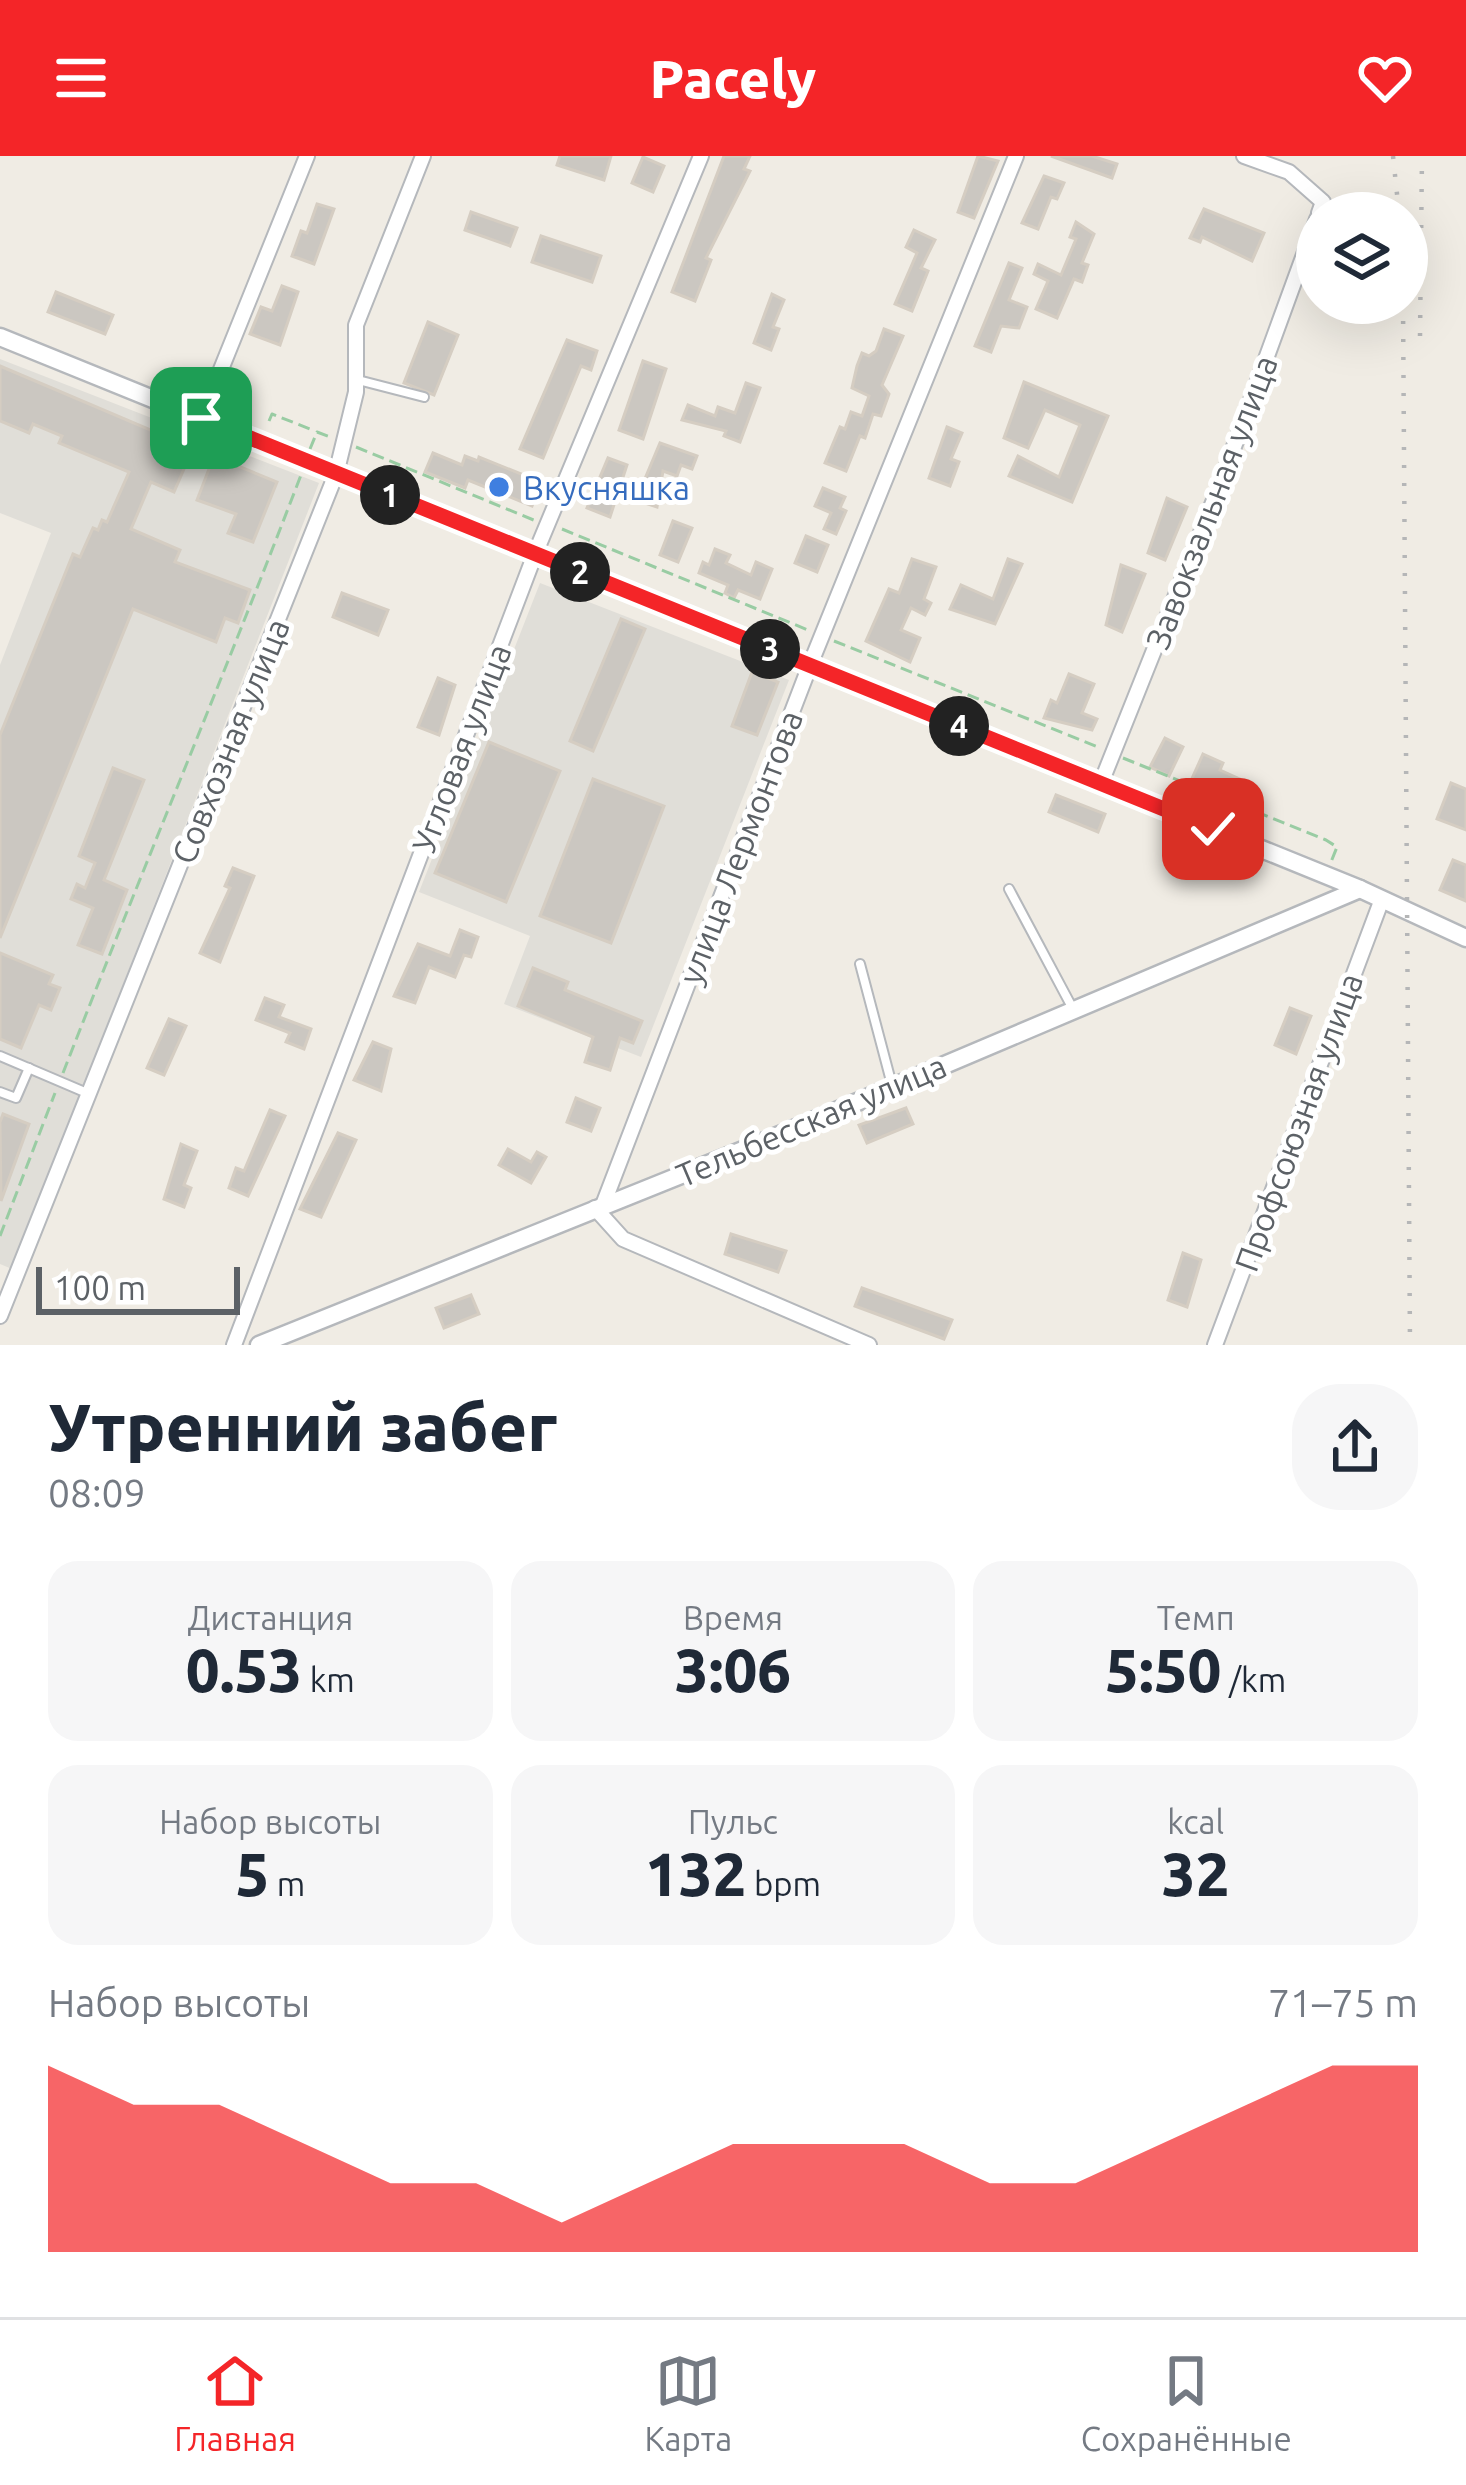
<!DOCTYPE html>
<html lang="ru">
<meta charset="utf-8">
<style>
body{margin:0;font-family:Ubuntu,sans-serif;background:#f6f6f7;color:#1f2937;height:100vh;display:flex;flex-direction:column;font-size:45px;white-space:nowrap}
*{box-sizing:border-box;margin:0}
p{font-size:39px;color:#747a83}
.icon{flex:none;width:66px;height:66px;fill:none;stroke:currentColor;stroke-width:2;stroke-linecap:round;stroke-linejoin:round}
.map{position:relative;height:1189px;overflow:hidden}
.side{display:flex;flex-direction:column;background:#fff;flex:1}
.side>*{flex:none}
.buttons{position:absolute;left:1296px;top:36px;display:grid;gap:24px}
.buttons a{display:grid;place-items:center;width:132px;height:132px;border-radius:50%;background:#fff;box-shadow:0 12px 48px #0002;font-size:60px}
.scale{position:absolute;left:36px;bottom:30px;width:204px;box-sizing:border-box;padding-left:12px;border:6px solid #5c6166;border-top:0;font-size:33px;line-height:42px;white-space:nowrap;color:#5c6166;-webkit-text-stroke:9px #fff;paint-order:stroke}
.pin{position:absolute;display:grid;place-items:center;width:102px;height:102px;color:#fff;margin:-51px;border-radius:24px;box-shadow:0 6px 18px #0006}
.km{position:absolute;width:60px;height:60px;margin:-30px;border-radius:50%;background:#222;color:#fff;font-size:33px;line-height:60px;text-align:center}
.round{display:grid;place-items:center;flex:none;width:126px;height:126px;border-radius:48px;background:#f6f6f7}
.summary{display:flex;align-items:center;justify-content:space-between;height:204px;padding:0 48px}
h1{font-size:66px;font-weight:800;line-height:90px}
.figures{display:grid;grid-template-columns:repeat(3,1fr);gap:18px;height:204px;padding:12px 48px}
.figures div{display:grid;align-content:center;border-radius:30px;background:#f6f6f7;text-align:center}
.figures b{font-size:60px;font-weight:800}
.figures small{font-size:33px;font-weight:400}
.figures p{font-size:33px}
.chart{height:336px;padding:24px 48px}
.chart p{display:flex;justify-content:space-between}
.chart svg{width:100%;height:216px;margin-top:12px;fill:#f42528;opacity:.7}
header{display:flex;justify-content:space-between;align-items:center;height:156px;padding:0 48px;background:#f42528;color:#fff;font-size:54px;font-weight:800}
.menu{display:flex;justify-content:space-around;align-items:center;height:168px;border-top:3px solid #e0e1e3;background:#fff;font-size:33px;color:#747a83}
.menu a{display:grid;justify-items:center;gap:6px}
.menu .selected{color:#f42528}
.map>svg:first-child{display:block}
</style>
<header><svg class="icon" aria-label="menu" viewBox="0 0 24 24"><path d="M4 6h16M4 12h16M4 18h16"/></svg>Pacely<svg class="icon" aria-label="heart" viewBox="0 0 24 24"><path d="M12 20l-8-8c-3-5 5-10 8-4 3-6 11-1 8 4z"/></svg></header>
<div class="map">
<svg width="1466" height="1189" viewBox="0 0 1466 1189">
<rect width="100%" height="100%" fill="#f0ece4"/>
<!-- industrial -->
<g fill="#e0ded8">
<path d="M0,203L319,327L12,1113L0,1108V509L51,377L0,357Z"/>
<path d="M540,427L789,524L641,901L504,848L530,780L419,736Z"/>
</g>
<!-- building -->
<g fill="#cbc7c1" stroke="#d5cdc2" stroke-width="3">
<path d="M560,0H611L604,24L557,9Z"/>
<path d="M724,0H750L744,13L750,15L706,102L711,104L695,145L672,136Z"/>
<path d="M978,0L998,5L974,62L958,56Z"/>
<path d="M1051,0H1092L1117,8L1112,22Z"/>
<path d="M643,1L664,10L653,36L632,27Z"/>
<path d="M1044,20L1064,27L1057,43L1051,41L1038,73L1022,67Z"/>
<path d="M317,48L334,53L314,108L292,100L301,75L307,77Z"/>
<path d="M1204,53L1264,77L1252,105L1202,81L1200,86L1190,82Z"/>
<path d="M471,56L517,72L510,90L465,74Z"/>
<path d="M1076,66L1094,78L1082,107L1088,109L1082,126L1074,123L1057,162L1036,153L1048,125L1034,118L1038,108L1061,119L1076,83L1070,81Z"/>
<path d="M914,74L935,84L921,112L928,115L912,155L895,148L917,97L906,91Z"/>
<path d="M541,80L601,100L592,126L532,106Z"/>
<path d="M1009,107L1022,112L1009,144L1027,151L1019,172L1001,170L991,196L975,190Z"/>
<path d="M282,130L298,136L280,189L250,178L261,151L272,155Z"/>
<path d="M56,136L113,159L105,178L48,156Z"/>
<path d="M772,138L784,144L773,171L779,173L771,194L754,187Z"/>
<path d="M428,166L458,179L434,239L404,227Z"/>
<path d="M884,173L903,180L882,229L889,238L881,260L873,258L865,282L860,280L846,315L825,307L840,271L845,273L851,256L862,260L869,240L852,232L857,210L862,197L869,200L876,195Z"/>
<path d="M567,184L597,195L591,214L581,210L543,302L520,293Z"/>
<path d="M643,205L666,213L643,283L619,274Z"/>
<path d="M0,210L193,292L174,336L151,326L131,373L180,394L175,406L250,434L238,467L225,462L216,486L133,453L0,782V579L73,398L80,401L93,372L98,374L102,364L107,366L129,316L59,287L62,280L33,268L29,277L0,265Z"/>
<path d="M1024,226L1108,260L1072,346L1009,320L1018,300L1059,321L1080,269L1045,254L1028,292L1004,282Z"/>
<path d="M746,227L760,232L740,286L724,280L726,275L682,264L688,249L715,260L718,251L735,257Z"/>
<path d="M947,271L962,277L951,303L959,306L950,330L929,322Z"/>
<path d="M660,287L697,300L692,313L681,309L677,320L663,315L657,351L636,344Z"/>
<path d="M433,297L462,309L465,300L478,305L479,301L541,326L532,350L468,324L465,332L425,316Z"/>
<path d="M214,300L277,326L253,386L228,377L236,358L197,344Z"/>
<path d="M608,302L627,309L610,361L587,352Z"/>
<path d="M823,332L845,341L840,352L846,355L836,378L824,373L831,357L815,350Z"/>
<path d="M1167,342L1187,351L1165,404L1148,397Z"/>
<path d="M673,365L692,372L678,406L660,399Z"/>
<path d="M806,380L828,389L817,416L795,407Z"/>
<path d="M715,393L730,399L726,407L751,419L756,406L772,413L760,443L738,434L734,442L725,437L728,429L699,417L703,406L709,409Z"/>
<path d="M912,403L936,411L924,443L931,447L925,459L911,452L901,474L920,482L910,506L866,485L889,433L899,437Z"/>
<path d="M1008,403L1022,408L995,468L950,453L961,429L993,443Z"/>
<path d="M1121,409L1145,418L1122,476L1106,469Z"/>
<path d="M342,437L388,454L378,479L333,461Z"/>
<path d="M621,463L645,473L593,595L570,585Z"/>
<path d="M752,516L778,526L757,579L732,570Z"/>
<path d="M1069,518L1094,528L1082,557L1097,563L1092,574L1044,562L1051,544L1057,547Z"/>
<path d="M438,522L455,529L439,579L418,571Z"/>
<path d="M1165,582L1183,591L1169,620L1150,611Z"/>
<path d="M489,586L560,615L506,746L435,717Z"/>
<path d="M1203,598L1223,607L1220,614L1255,630L1244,653L1190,627Z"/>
<path d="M113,612L144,624L104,724L127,734L102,798L78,789L93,752L71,743L77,728L85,732L95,707L79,700Z"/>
<path d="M593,623L664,650L611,787L540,760Z"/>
<path d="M1451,627L1466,633V674L1437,663Z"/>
<path d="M1056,639L1105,658L1098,676L1049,656Z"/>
<path d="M1453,704L1466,709V745L1440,734Z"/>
<path d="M233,712L254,720L220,806L200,797L230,732L225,730Z"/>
<path d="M460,774L478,781L471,801L464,799L455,821L429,811L415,847L394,840L418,788L450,800Z"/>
<path d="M0,797L53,819L49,828L60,832L51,854L39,849L21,892L0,883Z"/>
<path d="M533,812L568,826L565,834L642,865L633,887L620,882L610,914L585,906L593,881L518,850Z"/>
<path d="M265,842L284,849L279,861L311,873L304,893L286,886L290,877L256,864Z"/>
<path d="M1290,852L1311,860L1296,898L1275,889Z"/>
<path d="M169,863L186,870L164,919L147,912Z"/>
<path d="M373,886L391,893L381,935L354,924Z"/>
<path d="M576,942L600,952L591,975L567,966Z"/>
<path d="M906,952L913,968L867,987L859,969Z"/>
<path d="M270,954L285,960L248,1040L229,1032L236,1012L244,1015Z"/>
<path d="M3,958L29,968L1,1045L0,966Z"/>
<path d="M338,977L356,984L321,1061L300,1053Z"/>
<path d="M181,988L197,995L184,1029L191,1032L184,1051L164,1043Z"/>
<path d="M508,993L531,1006L537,996L546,1001L531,1027L499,1009Z"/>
<path d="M731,1078L786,1095L778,1116L725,1098Z"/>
<path d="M1183,1097L1201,1104L1187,1151L1168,1144Z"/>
<path d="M862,1132L952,1164L944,1183L855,1150Z"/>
<path d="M471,1139L479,1158L444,1172L436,1152Z"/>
</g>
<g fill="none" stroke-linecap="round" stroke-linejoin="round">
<defs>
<g id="service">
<path d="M358,224L424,241"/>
<path d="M1009,733L1073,853"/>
<path d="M860,808L892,929"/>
<path d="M0,900L87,937"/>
<path d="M0,936L16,942L29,912"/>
</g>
<g id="minor">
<path d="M1244,0L1289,16L1323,46L1319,57"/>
<path d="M201,263L307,0"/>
<path d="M1101,627L1220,329L1317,63"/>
<path d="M603,1049L810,509L1016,0"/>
<path d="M595,1052L623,1083L869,1189"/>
<path d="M0,1160L336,318L356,236V169L423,0"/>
<path d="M234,1189L535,398L701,0"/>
<path d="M1215,1189L1382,743"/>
</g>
<g id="tertiary">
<path d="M0,181L1360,733L1466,782"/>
<path d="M259,1189L758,988L1360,733"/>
</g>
</defs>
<!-- service casing -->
<use href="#service" stroke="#b5b8bc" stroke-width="12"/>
<!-- minor casing -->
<use href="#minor" stroke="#b5b8bc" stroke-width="18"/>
<!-- tertiary casing -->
<use href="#tertiary" stroke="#b5b8bc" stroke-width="21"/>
<!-- path -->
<g stroke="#99cca3" stroke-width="3" stroke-dasharray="12 6" stroke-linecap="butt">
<path d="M269,265L272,258L315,275"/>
<path d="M356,291L536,365"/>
<path d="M310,293L317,276L330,281"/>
<path d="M562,373L808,474"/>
<path d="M834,485L1098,591"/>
<path d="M1123,602L1326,684L1337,691L1331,706"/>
<path d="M63,917C141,717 224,520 301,319"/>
<path d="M0,1080L55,937"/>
</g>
<!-- service -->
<use href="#service" stroke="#fff" stroke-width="8"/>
<!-- minor -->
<use href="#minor" stroke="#fff" stroke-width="14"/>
<!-- tertiary -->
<use href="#tertiary" stroke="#fff" stroke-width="16"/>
<!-- rail -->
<g stroke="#b5b6b7" stroke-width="4.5" stroke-dasharray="3 15" stroke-linecap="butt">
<path d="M1393,0L1399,57"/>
<path d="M1403,147L1410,1189"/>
<path d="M1420,180L1422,0"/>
</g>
</g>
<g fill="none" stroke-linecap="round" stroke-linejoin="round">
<defs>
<path id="route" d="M201,262L1213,673"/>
</defs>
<!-- route casing -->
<use href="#route" stroke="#fff" stroke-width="24"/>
<!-- route -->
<use href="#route" stroke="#f42528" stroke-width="15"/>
</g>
<!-- markers -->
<circle fill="#3f7fe0" stroke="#fff" stroke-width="4.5" cx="499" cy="331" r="12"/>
<g text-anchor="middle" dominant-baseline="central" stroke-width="10" stroke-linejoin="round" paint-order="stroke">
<!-- shop labels -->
<g font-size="33" fill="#366cbe" stroke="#fff" text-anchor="start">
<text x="523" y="331">Вкусняшка</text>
</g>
<!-- street labels -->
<g font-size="33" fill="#5c6166" stroke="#fff">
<text transform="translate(1211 346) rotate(-69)">Завокзальная улица</text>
<text transform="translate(230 585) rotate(-68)">Совхозная улица</text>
<text transform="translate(461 592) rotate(-69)">Угловая улица</text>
<text transform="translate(740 691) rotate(-69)">улица Лермонтова</text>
<text transform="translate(811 964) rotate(-23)">Тельбесская улица</text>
<text transform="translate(1298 966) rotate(-70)">Профсоюзная улица</text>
</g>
</g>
</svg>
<div class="buttons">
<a><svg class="icon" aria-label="layers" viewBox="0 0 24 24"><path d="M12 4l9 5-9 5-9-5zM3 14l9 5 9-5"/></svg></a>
</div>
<div class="scale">100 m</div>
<div class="pin" style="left:201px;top:262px;background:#1e9e55"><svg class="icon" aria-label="arrive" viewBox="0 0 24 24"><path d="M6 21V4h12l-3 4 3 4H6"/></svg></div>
<div class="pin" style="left:1213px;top:673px;background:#d93025"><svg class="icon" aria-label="check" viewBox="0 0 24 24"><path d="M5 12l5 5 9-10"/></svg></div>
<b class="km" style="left:390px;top:339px">1</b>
<b class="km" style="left:580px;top:416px">2</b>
<b class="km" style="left:770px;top:493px">3</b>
<b class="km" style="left:959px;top:570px">4</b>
</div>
<section class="side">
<div class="summary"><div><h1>Утренний забег</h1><p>08:09</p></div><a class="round"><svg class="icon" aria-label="share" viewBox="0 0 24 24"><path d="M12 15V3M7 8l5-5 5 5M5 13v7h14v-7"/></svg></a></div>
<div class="figures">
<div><p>Дистанция</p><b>0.53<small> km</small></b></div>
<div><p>Время</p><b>3:06</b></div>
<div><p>Темп</p><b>5:50<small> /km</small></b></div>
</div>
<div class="figures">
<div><p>Набор высоты</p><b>5<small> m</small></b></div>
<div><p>Пульс</p><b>132<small> bpm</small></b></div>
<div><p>kcal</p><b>32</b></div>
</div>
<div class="chart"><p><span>Набор высоты</span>71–75 m</p>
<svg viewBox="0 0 160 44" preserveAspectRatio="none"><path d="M0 44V6L10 14L20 14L30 22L40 30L50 30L60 38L70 30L80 22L90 22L100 22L110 30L120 30L130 22L140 14L150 6L160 6V44z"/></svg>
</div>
</section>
<nav class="menu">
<a class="selected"><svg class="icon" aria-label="home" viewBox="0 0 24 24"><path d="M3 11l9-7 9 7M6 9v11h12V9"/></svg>Главная</a>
<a><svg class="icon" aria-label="map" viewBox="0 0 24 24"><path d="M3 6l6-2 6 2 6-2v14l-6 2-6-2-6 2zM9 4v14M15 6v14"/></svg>Карта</a>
<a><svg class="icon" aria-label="saved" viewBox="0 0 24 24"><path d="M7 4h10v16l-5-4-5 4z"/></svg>Сохранённые</a>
</nav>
